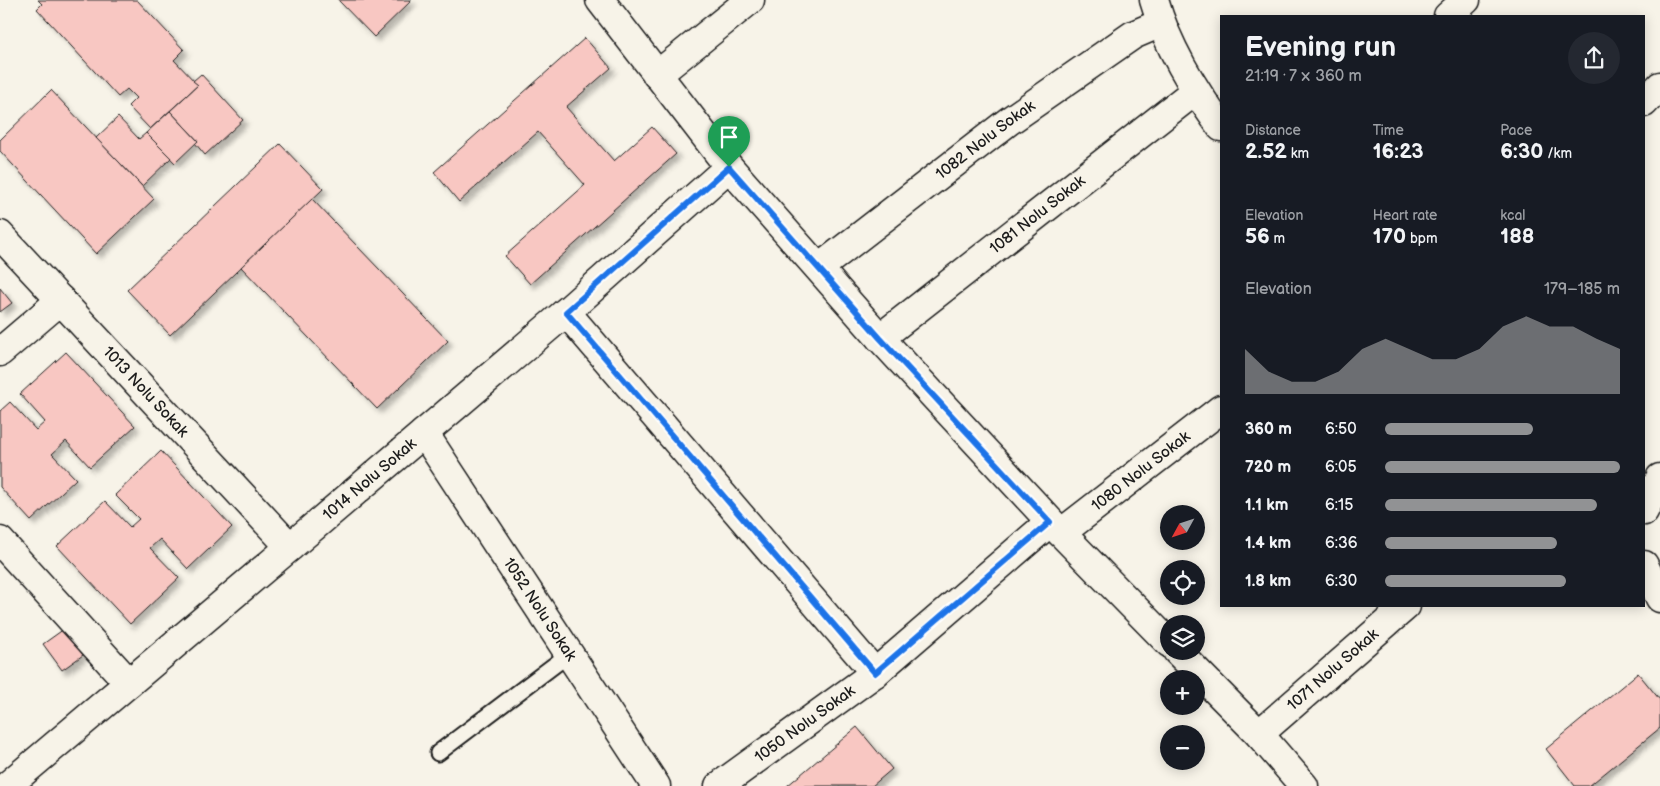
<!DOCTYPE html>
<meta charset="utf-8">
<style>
body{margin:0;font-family:"Balsamiq Sans",sans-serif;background:#242831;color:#f1f3f6;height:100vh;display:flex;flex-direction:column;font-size:19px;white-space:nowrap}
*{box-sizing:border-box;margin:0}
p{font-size:16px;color:#9ea1a6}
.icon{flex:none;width:28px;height:28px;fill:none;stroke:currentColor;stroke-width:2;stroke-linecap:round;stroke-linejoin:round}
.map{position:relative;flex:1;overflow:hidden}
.side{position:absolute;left:1220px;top:15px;width:425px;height:592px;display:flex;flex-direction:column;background:#171b24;border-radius:0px;box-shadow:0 2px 12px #0003}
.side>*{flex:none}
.needle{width:32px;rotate:230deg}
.tools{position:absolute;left:1160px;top:505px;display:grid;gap:10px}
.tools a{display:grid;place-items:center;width:45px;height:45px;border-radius:50%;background:#171b24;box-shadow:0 2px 12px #0003;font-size:25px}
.pin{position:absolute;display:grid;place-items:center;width:42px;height:42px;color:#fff;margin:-51px -21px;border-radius:50% 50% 50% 0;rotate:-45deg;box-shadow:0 0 5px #0007}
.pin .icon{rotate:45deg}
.round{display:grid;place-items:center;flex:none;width:52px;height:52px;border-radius:26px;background:#242831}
.overview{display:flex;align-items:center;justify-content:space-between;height:85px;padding:0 25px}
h1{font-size:28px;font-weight:700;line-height:38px}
.metrics{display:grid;grid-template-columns:repeat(3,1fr);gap:8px;height:85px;padding:5px 25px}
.metrics div{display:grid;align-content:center}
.metrics b{font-size:21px;font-weight:700}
.metrics small{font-size:14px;font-weight:400}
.metrics p{font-size:14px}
.chart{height:140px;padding:10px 25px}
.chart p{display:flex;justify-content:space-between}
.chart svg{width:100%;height:90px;margin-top:5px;fill:#919294;opacity:.7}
ul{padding:0 25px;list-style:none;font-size:16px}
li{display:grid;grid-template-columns:80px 60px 1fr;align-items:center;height:38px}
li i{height:12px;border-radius:6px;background:#919294}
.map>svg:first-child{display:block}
</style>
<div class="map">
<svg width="1660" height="786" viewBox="0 0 1660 786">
<defs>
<filter id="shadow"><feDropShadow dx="4.5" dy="4.5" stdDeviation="2.5" flood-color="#0004"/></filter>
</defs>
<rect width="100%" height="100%" fill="#f7f3e8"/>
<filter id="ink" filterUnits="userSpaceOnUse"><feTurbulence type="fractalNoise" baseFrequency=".02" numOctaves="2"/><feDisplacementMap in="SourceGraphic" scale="10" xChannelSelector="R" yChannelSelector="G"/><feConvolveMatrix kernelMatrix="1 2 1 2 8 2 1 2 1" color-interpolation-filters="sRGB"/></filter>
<g filter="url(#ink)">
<!-- building -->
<g fill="#f8c7c2" stroke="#1c1c1c" filter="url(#shadow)">
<path d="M38,0H137L184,50L174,60L198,85L150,129L128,106L136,98L127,89L118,97L37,9L42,4Z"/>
<path d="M338,0H412L374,37Z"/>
<path d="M585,38L611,68L566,107L614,161L652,127L676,154L530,284L505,256L585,185L538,132L459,202L434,172Z"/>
<path d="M201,74L243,120L205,155L195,143L198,141L170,111L198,85L193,81Z"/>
<path d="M51,90L154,199L96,254L0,151V140Z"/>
<path d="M170,111L198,141L175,163L146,133Z"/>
<path d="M118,117L139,139L146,133L171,158L142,186L96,138Z"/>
<path d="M280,144L323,189L170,335L127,290Z"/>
<path d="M312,199L448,341L377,409L241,267Z"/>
<path d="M0,288L12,303L0,312Z"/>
<path d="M66,352L135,426L90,467L66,441L52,454L76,479L31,521L0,487V411L10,402L36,430L45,422L20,394Z"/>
<path d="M161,451L232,527L188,569L160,539L150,548L179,578L130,624L57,546L105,501L130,527L139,519L115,495Z"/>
<path d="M64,629L83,655L62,670L43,644Z"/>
<path d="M1638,673L1660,700V728L1589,786H1575L1546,749Z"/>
<path d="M857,727L892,769L872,786H787Z"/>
</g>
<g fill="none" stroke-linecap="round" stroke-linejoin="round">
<defs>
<path id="lane" d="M438,753L569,654"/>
<g id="street">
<path d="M600,0L729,167L880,338L1061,533L1169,643"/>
<path d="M1154,0C1167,46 1193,88 1221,127"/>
<path d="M1448,16L1466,0"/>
<path d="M657,75L750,0"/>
<path d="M1644,103L1660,86"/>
<path id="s1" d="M0,235L290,547"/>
<path id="s2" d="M819,268L1009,121L1133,35L1161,23"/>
<path d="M566,312L875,673"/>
<path id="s3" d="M880,338L1195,91"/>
<path d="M0,352L61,300"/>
<path id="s4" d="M424,433L656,786"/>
<path id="s5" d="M1061,533L1221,409"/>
<path d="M0,541L129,683"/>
<path d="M1177,651L1259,734L1304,786"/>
<path id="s6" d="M1259,734L1406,606"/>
<path id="s7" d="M7,786L290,547L566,312L729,167"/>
<path id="s8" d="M719,786L875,673L1050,522"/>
</g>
<g id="secondary">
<path d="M1644,511L1660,478"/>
<path d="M1644,565L1660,598"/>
</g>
</defs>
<!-- lane casing -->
<use href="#lane" stroke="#1c1c1c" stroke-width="19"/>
<!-- street casing -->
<use href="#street" stroke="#1c1c1c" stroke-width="31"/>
<!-- secondary casing -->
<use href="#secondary" stroke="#1c1c1c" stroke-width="31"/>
<!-- lane -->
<use href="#lane" stroke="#f7f3e8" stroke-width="15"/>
<!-- street -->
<use href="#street" stroke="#f7f3e8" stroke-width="28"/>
<!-- secondary -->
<use href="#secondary" stroke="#f7f3e8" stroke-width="28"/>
</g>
</g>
<g fill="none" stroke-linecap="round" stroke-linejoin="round" filter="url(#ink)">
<defs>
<path id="route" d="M729,167L880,338L1050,522L875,673L566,312Z"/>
</defs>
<!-- route casing -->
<use href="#route" stroke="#fff" stroke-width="10"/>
<!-- route -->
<use href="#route" stroke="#1a73e8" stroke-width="6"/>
</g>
<g text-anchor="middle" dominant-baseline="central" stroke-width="4" stroke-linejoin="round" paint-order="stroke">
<!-- street labels -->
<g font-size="16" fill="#1c1c1c" stroke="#f7f3e8">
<text stroke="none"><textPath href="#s2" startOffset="210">1082 Nolu Sokak</textPath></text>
<text stroke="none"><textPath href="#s3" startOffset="200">1081 Nolu Sokak</textPath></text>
<text stroke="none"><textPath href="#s1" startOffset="214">1013 Nolu Sokak</textPath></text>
<text stroke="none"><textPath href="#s5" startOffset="101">1080 Nolu Sokak</textPath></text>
<text stroke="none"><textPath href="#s7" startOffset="475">1014 Nolu Sokak</textPath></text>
<text stroke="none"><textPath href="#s4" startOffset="211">1052 Nolu Sokak</textPath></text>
<text stroke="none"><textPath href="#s6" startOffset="98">1071 Nolu Sokak</textPath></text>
<text stroke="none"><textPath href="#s8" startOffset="106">1050 Nolu Sokak</textPath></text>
</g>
</g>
</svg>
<div class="tools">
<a><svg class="needle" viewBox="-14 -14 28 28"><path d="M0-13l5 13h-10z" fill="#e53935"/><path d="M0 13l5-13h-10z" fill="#9ea1a6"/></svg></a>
<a><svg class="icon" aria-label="locate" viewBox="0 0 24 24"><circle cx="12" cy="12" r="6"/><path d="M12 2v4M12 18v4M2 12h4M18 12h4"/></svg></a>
<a><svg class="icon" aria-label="layers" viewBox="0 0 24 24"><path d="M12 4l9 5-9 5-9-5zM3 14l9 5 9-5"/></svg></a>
<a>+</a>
<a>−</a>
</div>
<div class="pin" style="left:729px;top:167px;background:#1e9e55"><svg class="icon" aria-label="arrive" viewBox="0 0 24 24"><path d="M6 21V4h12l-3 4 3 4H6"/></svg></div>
<section class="side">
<div class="overview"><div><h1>Evening run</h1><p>21:19 · 7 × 360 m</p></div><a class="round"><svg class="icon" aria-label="share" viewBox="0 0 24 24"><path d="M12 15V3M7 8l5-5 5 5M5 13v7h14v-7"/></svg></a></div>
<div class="metrics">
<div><p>Distance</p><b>2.52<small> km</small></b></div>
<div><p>Time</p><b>16:23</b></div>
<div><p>Pace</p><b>6:30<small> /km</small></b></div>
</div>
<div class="metrics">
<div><p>Elevation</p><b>56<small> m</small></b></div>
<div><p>Heart rate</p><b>170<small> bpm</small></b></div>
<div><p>kcal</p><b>188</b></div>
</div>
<div class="chart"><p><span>Elevation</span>179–185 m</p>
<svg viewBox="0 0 160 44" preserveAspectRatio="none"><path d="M0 44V22L10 33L20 38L30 38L40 33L50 22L60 17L70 22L80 27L90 27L100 22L110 11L120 6L130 11L140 11L150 17L160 22V44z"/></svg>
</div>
<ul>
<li><b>360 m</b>6:50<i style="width:63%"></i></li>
<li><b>720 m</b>6:05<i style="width:100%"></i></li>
<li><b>1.1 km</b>6:15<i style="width:90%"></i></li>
<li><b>1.4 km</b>6:36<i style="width:73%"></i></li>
<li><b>1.8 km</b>6:30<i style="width:77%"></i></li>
</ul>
</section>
</div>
